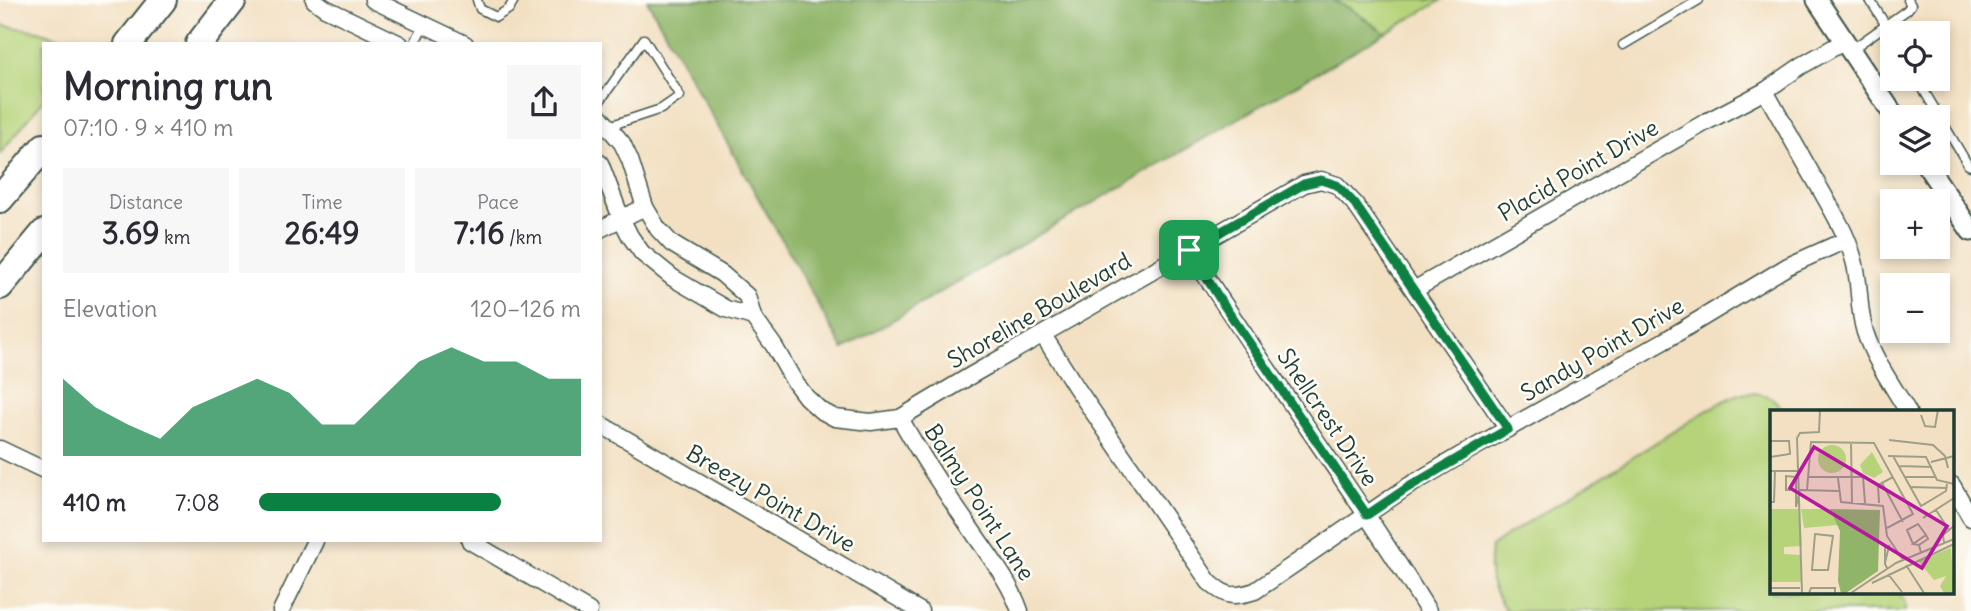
<!DOCTYPE html>
<meta charset="utf-8">
<style>
body{margin:0;font-family:Delius,sans-serif;background:#f7f7f7;color:#2b2b33;height:100vh;display:flex;flex-direction:column;font-size:26px;white-space:nowrap}
*{box-sizing:border-box;margin:0}
p{font-size:23px;color:#7c7c81}
.icon{flex:none;width:38px;height:38px;fill:none;stroke:currentColor;stroke-width:2;stroke-linecap:round;stroke-linejoin:round}
.map{position:relative;flex:1;overflow:hidden}
.side{position:absolute;left:42px;top:42px;width:560px;height:500px;display:flex;flex-direction:column;background:#fff;border-radius:0px;box-shadow:0 4px 10px #0003}
.side>*{flex:none}
.fabs{position:absolute;left:1880px;top:21px;display:grid;gap:14px}
.fabs a{display:grid;place-items:center;width:70px;height:70px;border-radius:0px;background:#fff;box-shadow:0 4px 10px #0003;font-size:35px}
.pin{position:absolute;display:grid;place-items:center;width:60px;height:60px;color:#fff;margin:-30px;border-radius:14px;box-shadow:0 4px 10px #0006}
.round{display:grid;place-items:center;flex:none;width:74px;height:74px;border-radius:0px;background:#f7f7f7}
.headline{display:flex;align-items:center;justify-content:space-between;height:119px;padding:0 21px}
h1{font-size:38px;font-weight:700;line-height:52px}
.figures{display:grid;grid-template-columns:repeat(3,1fr);gap:10px;height:119px;padding:7px 21px}
.figures div{display:grid;align-content:center;border-radius:0px;background:#f7f7f7;text-align:center}
.figures b{font-size:30px;font-weight:700}
.figures small{font-size:19px;font-weight:400}
.figures p{font-size:19px}
.chart{height:196px;padding:14px 21px}
.chart p{display:flex;justify-content:space-between}
.chart svg{width:100%;height:126px;margin-top:7px;fill:#0b8043;opacity:.7}
ul{padding:0 21px;list-style:none;font-size:23px}
li{display:grid;grid-template-columns:112px 84px 1fr;align-items:center;height:52px}
li i{height:18px;border-radius:9px;background:#0b8043}
.map>svg:first-child{display:block}
</style>
<div class="map">
<svg width="1971" height="611" viewBox="0 0 1971 611">
<rect width="100%" height="100%" fill="#fdfcf7"/>
<filter id="ink" filterUnits="userSpaceOnUse"><feTurbulence type="fractalNoise" baseFrequency=".0143" numOctaves="2"/><feDisplacementMap in="SourceGraphic" scale="14" xChannelSelector="R" yChannelSelector="G"/><feConvolveMatrix kernelMatrix="1 2 1 2 8 2 1 2 1" color-interpolation-filters="sRGB"/></filter>
<filter id="wash" filterUnits="userSpaceOnUse"><feTurbulence type="fractalNoise" baseFrequency=".00686" numOctaves="4" result="noise"/><feDisplacementMap in="SourceGraphic" scale="28" xChannelSelector="R" yChannelSelector="G"/><feGaussianBlur stdDeviation="1.57" result="paint"/><feColorMatrix in="noise" values="0 0 0 0 0 0 0 0 0 0 0 0 0 0 0 0 0 1.4 0 .05"/><feComposite in="paint" operator="in"/></filter>
<g filter="url(#wash)">
<rect width="100%" height="100%" fill="#f3e0c2"/>
<!-- green -->
<g fill="#b6d379" stroke="#6a8856" stroke-width="2">
<path d="M1331,0H1442L1385,33L1349,8Z"/>
<path d="M0,25L38,31L79,44H44V99L0,154Z"/>
<path d="M1753,393C1769,395 1774,397 1784,411L1772,412V592H1898L1905,602V611H1506C1489,584 1488,579 1491,547L1506,536L1716,405L1739,394Z"/>
</g>
<!-- forest -->
<path fill="#90b569" stroke="#58794e" stroke-width="2" d="M647,0H1331L1349,8L1385,33L843,349Z"/>
</g>
<g filter="url(#ink)">
<g fill="none" stroke-linecap="round" stroke-linejoin="round">
<defs>
<g id="service">
<path d="M477,0L480,9L496,17L509,9L514,0"/>
<path d="M1870,0L1892,35"/>
<path d="M414,44L424,25"/>
<path d="M1623,45L1699,0"/>
<path d="M1851,50L1907,10L1911,5L1908,0"/>
<path d="M1917,79L1968,165L1971,166"/>
<path d="M600,101L644,39L680,96L661,109L609,126"/>
</g>
<g id="minor">
<path d="M314,0L325,8L400,44"/>
<path d="M373,0L465,44"/>
<path d="M1765,91C1783,123 1800,154 1818,185C1831,208 1846,232 1853,257C1861,281 1857,307 1865,332C1874,360 1893,386 1908,412"/>
<path d="M600,117L622,143L630,160L645,207L658,229L672,244L722,274L747,296L753,317L774,346L794,381L806,397L820,410L835,418L871,422L900,418L970,376L1304,184L1321,180L1337,185L1355,204L1508,429"/>
<path d="M600,163L621,218L630,236L642,253L673,278L726,309L753,317"/>
<path d="M600,229L645,207"/>
<path d="M1189,250C1266,372 1353,488 1428,611"/>
<path d="M1414,290L1706,122L1765,91L1801,66L1845,41"/>
<path d="M1043,335L1076,387L1209,582C1226,597 1233,598 1255,591L1407,487L1461,455L1664,341L1788,266L1846,240"/>
<path d="M900,418C922,458 947,495 973,532C990,557 1010,582 1020,611"/>
<path d="M600,424L920,611"/>
<path d="M0,449L44,470"/>
<path d="M1952,485L1971,518"/>
<path d="M470,541L589,611"/>
<path d="M281,611L315,541"/>
</g>
<g id="tertiary">
<path d="M1817,0L1895,117"/>
<path d="M1925,163L1971,231"/>
</g>
<g id="primary">
<path d="M128,44L163,0"/>
<path d="M199,44L233,0"/>
<path d="M0,199L44,147"/>
<path d="M0,286L44,233"/>
</g>
</defs>
<!-- service casing -->
<use href="#service" stroke="#3f5549" stroke-width="11"/>
<!-- minor casing -->
<use href="#minor" stroke="#3f5549" stroke-width="19"/>
<!-- tertiary casing -->
<use href="#tertiary" stroke="#3f5549" stroke-width="23"/>
<!-- primary casing -->
<use href="#primary" stroke="#3f5549" stroke-width="30"/>
<!-- service -->
<use href="#service" stroke="#fff" stroke-width="8"/>
<!-- minor -->
<use href="#minor" stroke="#fff" stroke-width="16"/>
<!-- tertiary -->
<use href="#tertiary" stroke="#fff" stroke-width="19"/>
<!-- primary -->
<use href="#primary" stroke="#fff" stroke-width="26"/>
</g>
</g>
<g fill="none" stroke-linecap="round" stroke-linejoin="round" filter="url(#ink)">
<defs>
<path id="route" d="M1321,180L1337,185L1355,204L1508,429L1407,488L1367,515L1223,304L1189,250L1304,184Z"/>
</defs>
<!-- route casing -->
<use href="#route" stroke="#fff" stroke-width="14"/>
<!-- route -->
<use href="#route" stroke="#0b8043" stroke-width="9"/>
</g>
<g text-anchor="middle" dominant-baseline="central" stroke-width="5" stroke-linejoin="round" paint-order="stroke">
<!-- street labels -->
<g font-size="23" fill="#1f3d34" stroke="#fdfcf7">
<text transform="translate(1578 170) rotate(-30)">Placid Point Drive</text>
<text transform="translate(1039 310) rotate(-30)">Shoreline Boulevard</text>
<text transform="translate(1602 349) rotate(-30)">Sandy Point Drive</text>
<text transform="translate(1328 417) rotate(56)">Shellcrest Drive</text>
<text transform="translate(771 498) rotate(30)">Breezy Point Drive</text>
<text transform="translate(980 502) rotate(57)">Balmy Point Lane</text>
</g>
</g>
<!-- overview -->
<g transform="translate(1770 410)">
<rect width="184" height="184" fill="#f3e0c2"/>
<path d="M48 49a14 14 0 1 1 28 0a14 14 0 1 1-28 0ZM102,42L113,62L104,68L93,63L90,55ZM0,99H30L32,136L14,137V144L31,145V172H0ZM31,99H60L68,115L34,118ZM181,138L184,183H174L170,176L176,166L164,170L148,151Z" fill="#b6d379"/>
<path d="M60,99L110,100L108,161L76,183H71L68,171L70,121Z" fill="#90b569"/>
<path fill="none" stroke="#9e9f89" stroke-width="2" d="M151,5L155,16L165,17L168,0M119,30L163,35L175,46L178,58M0,31H19L20,44L0,47M81,32L82,93M118,46L156,47L167,70L184,74M123,46L151,96L176,81L177,74M161,52L184,46M129,56L162,57M0,61H29M38,67H93L95,93M135,67H165M68,68L71,92L113,96L117,126L133,150M112,73L133,112M141,77L177,78M24,80H16V66L26,67V97L30,79M30,80L69,81M37,80L41,32L104,33L143,104L117,118M0,92H4L5,61M109,93L108,75L123,67M166,100L179,120M153,108L184,88M45,124L63,126L58,160H42ZM174,133L173,125L184,116M143,134L137,120L148,114L156,125M149,135L143,134L156,125L158,129L149,135L151,143M115,153L119,136L115,138V154L117,158M136,155L154,183M118,164L132,182M102,173L184,134M0,178H30M32,183L27,28L30,23L49,22L50,0M39,183L41,178H65V183M81,183L126,153L184,129"/>
<path fill="#b5179e" fill-opacity="0.15" stroke="#b5179e" stroke-width="3.5" d="M44,37L177,116L152,158L20,78Z"/>
<rect width="184" height="184" fill="none" stroke="#1f3d34" stroke-width="3.5"/>
</g>
</svg>
<div class="fabs">
<a><svg class="icon" aria-label="locate" viewBox="0 0 24 24"><circle cx="12" cy="12" r="6"/><path d="M12 2v4M12 18v4M2 12h4M18 12h4"/></svg></a>
<a><svg class="icon" aria-label="layers" viewBox="0 0 24 24"><path d="M12 4l9 5-9 5-9-5zM3 14l9 5 9-5"/></svg></a>
<a>+</a>
<a>−</a>
</div>
<div class="pin" style="left:1189px;top:250px;background:#1e9e55"><svg class="icon" aria-label="arrive" viewBox="0 0 24 24"><path d="M6 21V4h12l-3 4 3 4H6"/></svg></div>
<section class="side">
<div class="headline"><div><h1>Morning run</h1><p>07:10 · 9 × 410 m</p></div><a class="round"><svg class="icon" aria-label="share" viewBox="0 0 24 24"><path d="M12 15V3M7 8l5-5 5 5M5 13v7h14v-7"/></svg></a></div>
<div class="figures">
<div><p>Distance</p><b>3.69<small> km</small></b></div>
<div><p>Time</p><b>26:49</b></div>
<div><p>Pace</p><b>7:16<small> /km</small></b></div>
</div>
<div class="chart"><p><span>Elevation</span>120–126 m</p>
<svg viewBox="0 0 160 44" preserveAspectRatio="none"><path d="M0 44V17L10 27L20 33L30 38L40 27L50 22L60 17L70 22L80 33L90 33L100 22L110 11L120 6L130 11L140 11L150 17L160 17V44z"/></svg>
</div>
<ul>
<li><b>410 m</b>7:08<i style="width:75%"></i></li>
</ul>
</section>
</div>
